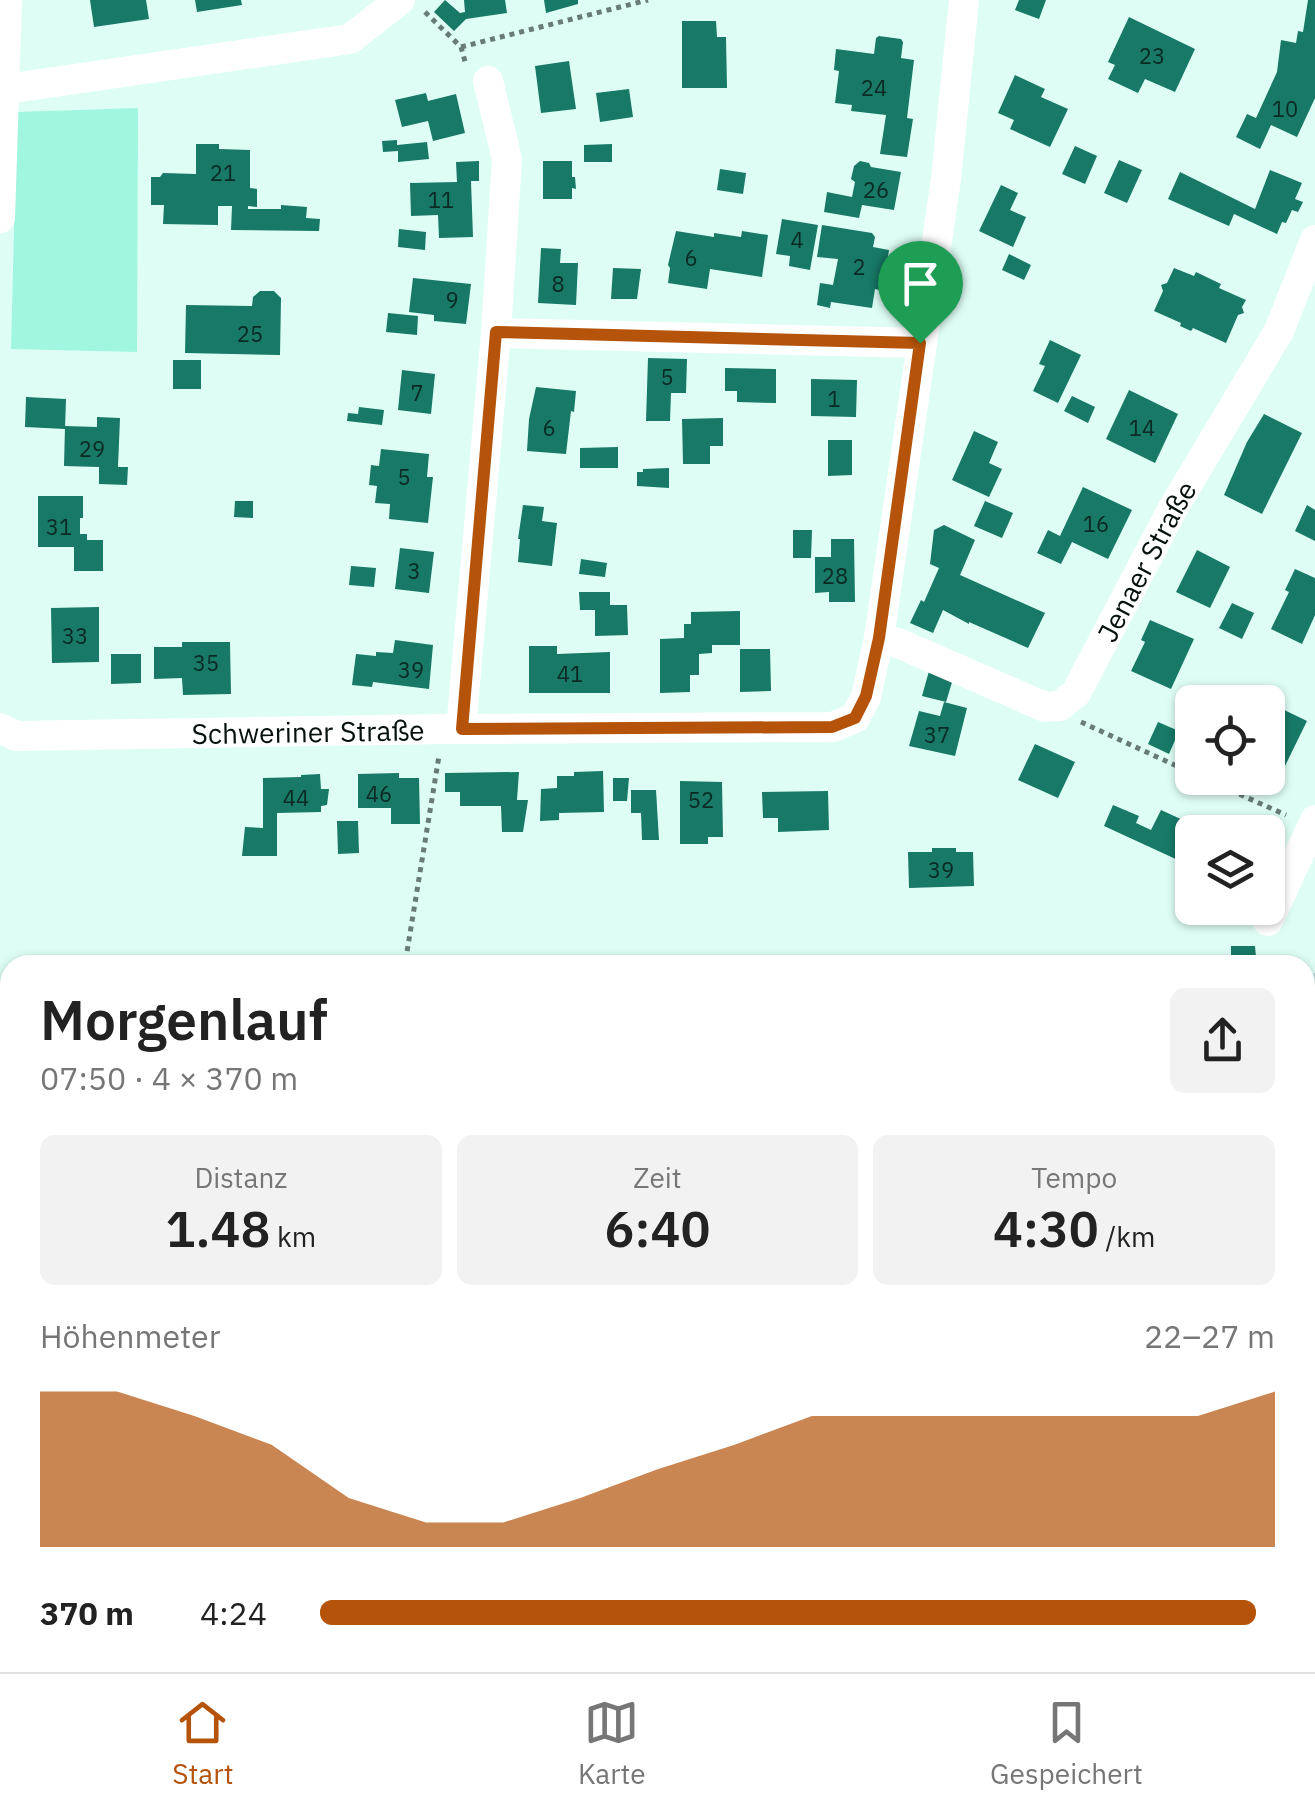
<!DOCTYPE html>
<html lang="de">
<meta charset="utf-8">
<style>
body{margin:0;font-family:"IBM Plex Sans",sans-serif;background:#f2f2f2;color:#222;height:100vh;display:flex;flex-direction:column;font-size:38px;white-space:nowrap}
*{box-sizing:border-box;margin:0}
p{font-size:32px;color:#767676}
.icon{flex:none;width:55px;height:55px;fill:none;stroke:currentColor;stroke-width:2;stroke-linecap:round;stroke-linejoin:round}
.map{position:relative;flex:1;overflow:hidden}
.sheet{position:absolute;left:0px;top:955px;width:1315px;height:718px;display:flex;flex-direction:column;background:#fff;border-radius:30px 30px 0 0;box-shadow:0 2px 8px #0004}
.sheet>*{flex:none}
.tools{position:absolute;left:1175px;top:685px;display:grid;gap:20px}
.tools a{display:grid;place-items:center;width:110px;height:110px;border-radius:15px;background:#fff;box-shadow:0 2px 8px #0004;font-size:50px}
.pin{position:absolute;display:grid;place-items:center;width:85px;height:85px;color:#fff;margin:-102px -42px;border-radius:50% 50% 50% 0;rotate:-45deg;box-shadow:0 0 10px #0007}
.pin .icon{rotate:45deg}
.round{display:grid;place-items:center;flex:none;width:105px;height:105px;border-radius:15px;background:#f2f2f2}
.overview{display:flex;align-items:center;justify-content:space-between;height:170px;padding:0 40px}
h1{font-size:55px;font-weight:600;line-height:75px}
.stats{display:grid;grid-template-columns:repeat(3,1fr);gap:15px;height:170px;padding:10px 40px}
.stats div{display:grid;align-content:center;border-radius:15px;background:#f2f2f2;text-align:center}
.stats b{font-size:50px;font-weight:600}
.stats small{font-size:28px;font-weight:400}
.stats p{font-size:28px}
.chart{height:280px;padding:20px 40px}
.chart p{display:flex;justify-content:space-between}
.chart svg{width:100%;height:180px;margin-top:10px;fill:#b45309;opacity:.7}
ul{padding:0 40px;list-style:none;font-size:32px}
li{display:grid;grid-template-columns:160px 120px 1fr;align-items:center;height:75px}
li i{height:25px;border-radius:12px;background:#b45309}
.dock{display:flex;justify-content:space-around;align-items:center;height:140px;border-top:2px solid #e0e0e0;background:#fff;font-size:28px;color:#767676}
.dock a{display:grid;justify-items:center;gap:5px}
.dock .active{color:#b45309}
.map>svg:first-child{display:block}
</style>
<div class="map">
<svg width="1315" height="1672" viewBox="0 0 1315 1672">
<rect width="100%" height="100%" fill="#defef5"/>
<!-- green -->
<g fill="#a1f6df">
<path d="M138,108L137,352L11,349L17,112Z"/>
<path d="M0,1058H10V1662H1002L1004,1672H0Z"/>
<path d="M1315,1532V1672H1257L1260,1663L1305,1662V1555Z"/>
</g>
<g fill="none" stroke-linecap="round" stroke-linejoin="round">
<!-- stream -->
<path stroke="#469b87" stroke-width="9" d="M950,1662L952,1672"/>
</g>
<!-- building -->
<g fill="#177966">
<path d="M90,0H146L149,19L94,27Z"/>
<path d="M195,0H241L242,5L197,12Z"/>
<path d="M445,0L460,13L465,12L464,0H505L507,13L466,19L454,31L434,12Z"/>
<path d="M544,0H578V4L546,13Z"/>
<path d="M1019,0H1046L1039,19L1015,10Z"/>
<path d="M1308,0H1315V98L1297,137L1271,125L1260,149L1236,137L1247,114L1256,118L1277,72L1281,40L1296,43L1298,31L1303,32Z"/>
<path d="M1129,17L1195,49L1175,92L1145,79L1138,93L1108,79L1115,65L1108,62Z"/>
<path d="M682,21H716L717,37H726L727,88H682Z"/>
<path d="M879,36L901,39L903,42L901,58L914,60L907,118L913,119L907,157L880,154L886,115L851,111L852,105L835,103L839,71L834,70L836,49L874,54L876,38Z"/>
<path d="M569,61L576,109L541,113L535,66Z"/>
<path d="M1015,75L1045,89L1041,97L1068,109L1050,147L1010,129L1014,120L998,113Z"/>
<path d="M629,89L633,117L600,122L596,93Z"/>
<path d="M426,93L428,101L456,94L465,133L433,141L428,121L402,127L395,100Z"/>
<path d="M397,140V145L427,142L429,159L398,162V151L383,152L382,141Z"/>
<path d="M196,144H219V149L250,150V188L257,189V207L248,206V209H281V205L307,207L306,218L320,219L319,231L231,230L232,206H218V225L163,224L164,205H151V177H160L163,173L196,174Z"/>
<path d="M612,144V162H584V145Z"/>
<path d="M1075,146L1097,156L1085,184L1062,174Z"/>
<path d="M1119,160L1142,170L1127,203L1104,193Z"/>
<path d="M479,161V181H471L473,237L439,238L438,215L411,216L410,183L457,182L456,162Z"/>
<path d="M543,161H572V177H575L576,189L572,188V199H543Z"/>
<path d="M860,161L869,163L871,167L901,172L894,210L862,205L859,218L824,212L827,192L852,197L855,182L851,179L854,166Z"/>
<path d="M720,169L746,173L743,194L717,190Z"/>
<path d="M1270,170L1302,183L1295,199L1303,202L1298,212L1292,210L1286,223L1282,222L1277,234L1234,214L1229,226L1168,199L1180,172L1255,209Z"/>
<path d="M1001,185L1018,193L1010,210L1026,217L1013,247L979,231Z"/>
<path d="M782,219L818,225L810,270L789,266L790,256L776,254Z"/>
<path d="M822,225L872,233L875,237L873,247L889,250L883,291L875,289L872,308L831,302L830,308L817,305L820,283L833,285L838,259L817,257Z"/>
<path d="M399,229L426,232L425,250L398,247Z"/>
<path d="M676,231L714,237V233L741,237L742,231L768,235L762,277L710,269L707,289L668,283L670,268L668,265Z"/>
<path d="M541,248L561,249L560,263H578L576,305L538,303Z"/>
<path d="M1009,254L1031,265L1024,280L1002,270Z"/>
<path d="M613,268L641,269L637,299H611Z"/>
<path d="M1174,268L1194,276L1196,272L1221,284L1219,288L1246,300L1242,307L1244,313L1238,315L1226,343L1193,328L1191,331L1180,326L1181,323L1154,311L1163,291L1161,285L1167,283Z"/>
<path d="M413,278L471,284L466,324L434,321V315L409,312Z"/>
<path d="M260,291H274L281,298L280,355L185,353L186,305L252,306L253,297Z"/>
<path d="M388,313L418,316L417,335L386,332Z"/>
<path d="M1050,340L1081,355L1058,403L1033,391L1045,366L1039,364Z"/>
<path d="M648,358L687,359L686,393H671L670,421H646Z"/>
<rect x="173" y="360" width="28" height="29"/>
<path d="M725,368L776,369V403L737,402V391H725Z"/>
<path d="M402,370L435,374L431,414L398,410Z"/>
<path d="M811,379L857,380L856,417L811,416Z"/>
<path d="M536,387L576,391L574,412L571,411L566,454L527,451L529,419Z"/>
<path d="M1129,390L1178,414L1155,463L1106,439Z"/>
<path d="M1072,396L1095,407L1088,423L1064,411Z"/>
<path d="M26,397L66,399L65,429L25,427Z"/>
<path d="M359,407L384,410L382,425L347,421L348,413L358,414Z"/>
<path d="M1264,414L1302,433L1262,514L1224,495L1247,442Z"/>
<path d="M97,417L120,418L118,467H128L127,485L99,484V467L64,466L65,426L97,427Z"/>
<path d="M723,418V446H710V464H683L682,419Z"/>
<path d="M974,431L998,442L989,463L1002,469L989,497L952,480Z"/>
<path d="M828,440H852V475L828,476Z"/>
<path d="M618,447V468H580V448Z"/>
<path d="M381,449L429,454L427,477H433L428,523L389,519L390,504L375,503L377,486L369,485L371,465L379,466Z"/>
<path d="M669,468V488L637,486V472H643V469Z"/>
<path d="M1083,487L1132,510L1108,559L1072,542L1061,564L1037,553L1048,530L1060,536Z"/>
<path d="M38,496H83V518H80V534H87V540H103V571H74V547H38Z"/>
<path d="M235,501H253V518L234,517Z"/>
<path d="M985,501L1013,513L1002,538L974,526Z"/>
<path d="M523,505L544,507L542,521L557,523L552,566L518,562L520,539H518Z"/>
<path d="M1307,505L1315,510V541L1295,531Z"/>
<path d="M944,525L975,540L960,575L1045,613L1028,648L969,622V624L943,610L933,633L910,623L921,600L924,602L939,568L930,564L934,530Z"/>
<path d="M793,530H812L811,558H793Z"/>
<path d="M831,539H854L855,602H829V592L815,593V557H831Z"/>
<path d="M400,548L434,552L429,593L395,589Z"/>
<path d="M1197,550L1230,567L1210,608L1176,592Z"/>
<path d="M581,559L607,563L605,577L579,574Z"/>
<path d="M351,566L376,568L374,587L349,585Z"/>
<path d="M1295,569L1315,578V615L1302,644L1271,629L1289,592L1285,590Z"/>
<path d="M579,592H610V605H627L628,635L595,636V610H580Z"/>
<path d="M1232,603L1254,613L1242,639L1219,628Z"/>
<path d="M99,607V662L52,663L51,608Z"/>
<path d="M740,611V645H712V653L699,654V675H690V692L660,693V639L684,638V624H691V612Z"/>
<path d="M1150,620L1194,639L1171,689L1131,671L1145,642L1141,640Z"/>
<path d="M395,640L433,645L429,689L373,682L372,687L352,685L356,654L376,656V652L393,653Z"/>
<path d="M182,642H230L231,694L183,695L182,678L154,679V647H182Z"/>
<path d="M529,646H557V654L610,652V693H529Z"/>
<path d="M740,649H770L771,691L740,692Z"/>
<path d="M111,654H141V683L111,684Z"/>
<path d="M929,671L953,679L946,702L922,696Z"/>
<path d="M944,702L967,708L955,756L909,746L919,711L940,716Z"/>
<path d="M1276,706L1307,721L1285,766L1268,757V723Z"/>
<path d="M1158,722L1179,731L1169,754L1148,744Z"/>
<path d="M1035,744L1075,762L1058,798L1018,780Z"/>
<path d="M603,771L604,812L559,813V820L540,821L541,789L557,788V776H574V772Z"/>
<path d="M519,772L517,800H528L523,832H502L501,806H460V792H445V773Z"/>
<path d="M399,773V778H419L420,824H391V808H358V774Z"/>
<path d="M320,774L321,789H329L327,805L321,806V812L277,813V856H242L245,827L263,828V778L301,777V775Z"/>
<path d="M613,778H629L627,801H613Z"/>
<path d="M680,781L722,782L723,837H708V844H680Z"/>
<path d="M631,790H656L659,840H642L641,813H631Z"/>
<path d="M828,791L829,830L778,832V818H763L762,792Z"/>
<path d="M1113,805L1139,816L1136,823L1151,830L1161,810L1196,826L1180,861L1104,826Z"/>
<path d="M337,821H358L359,853L338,854Z"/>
<path d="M932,848H956V852H973L974,886L909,888L908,852H932Z"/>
<path d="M1231,946H1255L1256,957L1246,962L1231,957Z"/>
</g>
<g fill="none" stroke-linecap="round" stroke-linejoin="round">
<!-- path -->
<g stroke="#677c76" stroke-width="5" stroke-dasharray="5 5" stroke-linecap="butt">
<path d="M425,12L461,47L466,65"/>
<path d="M461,47L648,0"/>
<path d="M1081,722L1192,773"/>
<path d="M1203,778L1286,815"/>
<path d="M1250,960L1253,965"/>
<path d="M369,965V959L406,958L439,756"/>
<path d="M875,1662V1672"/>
</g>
<!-- minor -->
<g stroke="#fff" stroke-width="30">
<path d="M0,90L350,39L400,0"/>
<path d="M0,218L7,0"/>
<path d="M496,333L921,343"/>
<path id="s1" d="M879,638L898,643L1045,707L1060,706L1076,693L1172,510L1279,331L1315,240"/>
<path id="s2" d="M0,728L16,736L444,729L833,727L855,718L866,697L879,638L946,179L964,0"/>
<path d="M461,729L496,333L507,159L488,81"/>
<path d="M1268,921L1315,820"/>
<path d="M1305,1522L1315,1497"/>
<path d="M1243,1672L1247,1662"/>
</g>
<!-- secondary -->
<g stroke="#b5e6de" stroke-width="42">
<path d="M1305,994H1315"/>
<path d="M0,1004H10"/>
</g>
</g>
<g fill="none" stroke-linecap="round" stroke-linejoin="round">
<defs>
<path id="route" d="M496,332L920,343L879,638L866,696L855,718L832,727L462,729Z"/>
</defs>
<!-- route casing -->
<use href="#route" stroke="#fff" stroke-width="20"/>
<!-- route -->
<use href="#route" stroke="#b45309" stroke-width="12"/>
</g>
<g text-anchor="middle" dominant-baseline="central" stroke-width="8" stroke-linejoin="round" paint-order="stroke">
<!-- number labels -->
<g font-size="22" fill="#0a2a23">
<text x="1152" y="55">23</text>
<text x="874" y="87">24</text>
<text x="1285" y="108">10</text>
<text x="223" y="172">21</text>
<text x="876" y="189">26</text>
<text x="441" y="199">11</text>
<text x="797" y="239">4</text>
<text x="691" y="257">6</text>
<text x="859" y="266">2</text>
<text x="558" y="283">8</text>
<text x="452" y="299">9</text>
<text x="250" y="333">25</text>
<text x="667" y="376">5</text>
<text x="417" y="392">7</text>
<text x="834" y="398">1</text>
<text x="549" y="427">6</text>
<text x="1142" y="427">14</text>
<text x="92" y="448">29</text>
<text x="404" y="476">5</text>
<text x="1096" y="523">16</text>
<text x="59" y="526">31</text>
<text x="414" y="570">3</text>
<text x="835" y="575">28</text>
<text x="75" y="635">33</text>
<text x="206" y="662">35</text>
<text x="411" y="669">39</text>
<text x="570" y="673">41</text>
<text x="937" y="734">37</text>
<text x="379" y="793">46</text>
<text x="296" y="797">44</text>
<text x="701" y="799">52</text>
<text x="941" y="869">39</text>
</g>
<!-- street labels -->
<g font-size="28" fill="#05100d" stroke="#fff">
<text stroke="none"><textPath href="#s1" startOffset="365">Jenaer Straße</textPath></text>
<text stroke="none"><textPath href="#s2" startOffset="310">Schweriner Straße</textPath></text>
</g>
</g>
</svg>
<div class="tools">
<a><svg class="icon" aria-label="locate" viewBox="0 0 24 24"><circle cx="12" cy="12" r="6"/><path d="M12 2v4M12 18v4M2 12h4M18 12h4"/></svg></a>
<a><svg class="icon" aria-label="layers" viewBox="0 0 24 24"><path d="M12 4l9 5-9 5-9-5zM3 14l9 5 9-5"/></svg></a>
</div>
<div class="pin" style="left:920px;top:343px;background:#1e9e55"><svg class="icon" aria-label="arrive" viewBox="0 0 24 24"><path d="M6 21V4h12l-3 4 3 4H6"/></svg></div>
<section class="sheet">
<div class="overview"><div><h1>Morgenlauf</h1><p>07:50 · 4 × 370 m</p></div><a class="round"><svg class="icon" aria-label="share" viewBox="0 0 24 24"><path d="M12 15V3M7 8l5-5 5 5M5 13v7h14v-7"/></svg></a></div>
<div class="stats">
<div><p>Distanz</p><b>1.48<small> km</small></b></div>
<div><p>Zeit</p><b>6:40</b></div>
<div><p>Tempo</p><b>4:30<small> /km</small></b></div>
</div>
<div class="chart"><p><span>Höhenmeter</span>22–27 m</p>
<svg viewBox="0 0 160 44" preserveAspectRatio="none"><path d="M0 44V6L10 6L20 12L30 19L40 32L50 38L60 38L70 32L80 25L90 19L100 12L110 12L120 12L130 12L140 12L150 12L160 6V44z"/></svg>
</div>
<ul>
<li><b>370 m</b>4:24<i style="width:98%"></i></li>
</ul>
</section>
</div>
<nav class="dock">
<a class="active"><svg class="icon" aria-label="home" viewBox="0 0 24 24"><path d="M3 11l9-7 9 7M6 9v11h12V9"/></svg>Start</a>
<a><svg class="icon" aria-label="map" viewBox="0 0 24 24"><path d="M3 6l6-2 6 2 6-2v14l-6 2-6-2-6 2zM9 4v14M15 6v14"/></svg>Karte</a>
<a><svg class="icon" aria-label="saved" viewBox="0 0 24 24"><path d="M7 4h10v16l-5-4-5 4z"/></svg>Gespeichert</a>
</nav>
